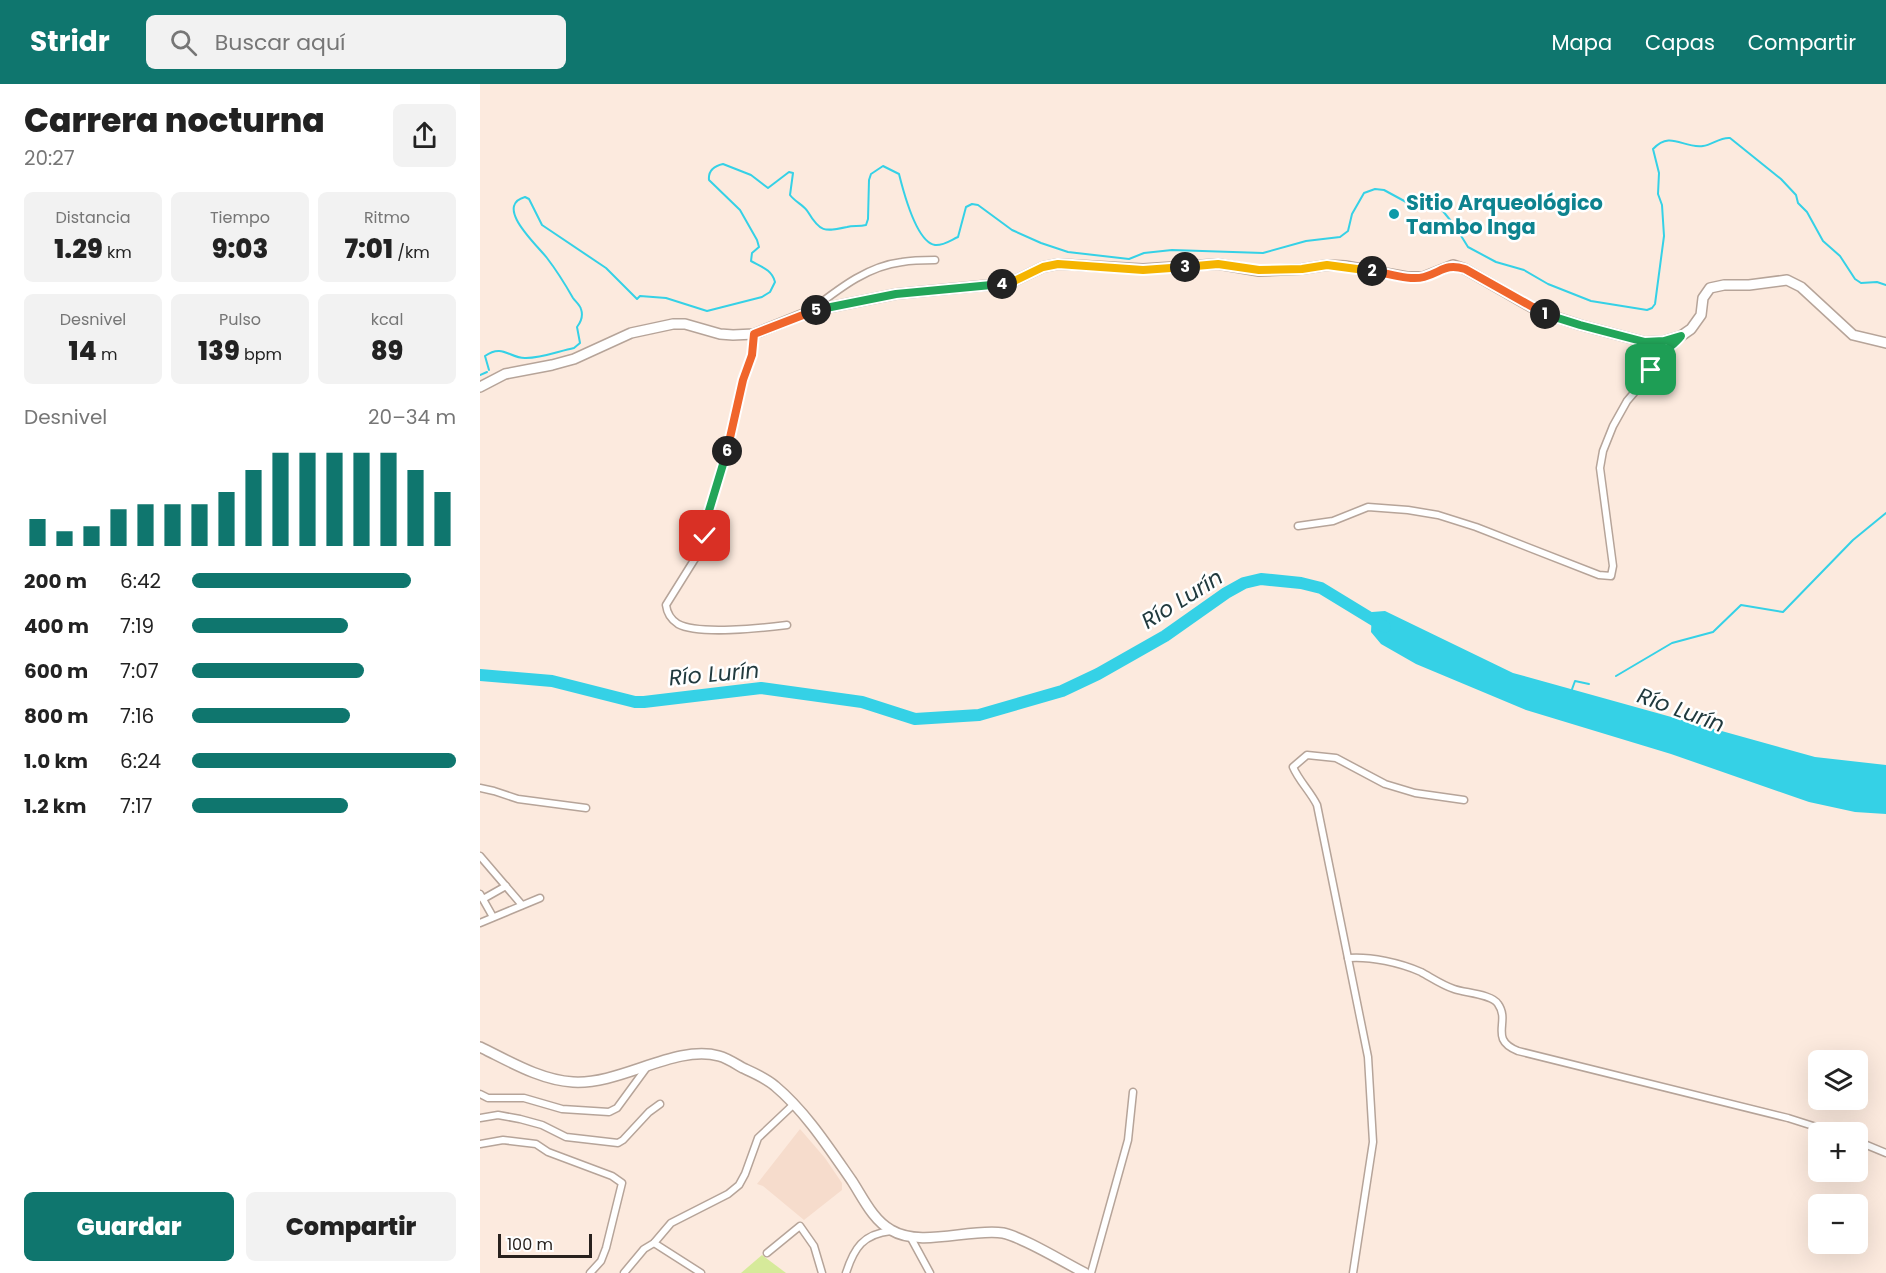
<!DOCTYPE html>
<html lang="es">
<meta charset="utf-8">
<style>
body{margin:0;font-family:Poppins,sans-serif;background:#f2f2f2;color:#222;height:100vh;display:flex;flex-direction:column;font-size:22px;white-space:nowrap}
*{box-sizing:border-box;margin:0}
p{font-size:20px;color:#767676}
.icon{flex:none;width:33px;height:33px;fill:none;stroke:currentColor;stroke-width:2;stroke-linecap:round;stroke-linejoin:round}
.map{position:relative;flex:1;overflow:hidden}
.side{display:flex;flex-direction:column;background:#fff;width:480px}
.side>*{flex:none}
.buttons{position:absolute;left:1328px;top:966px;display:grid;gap:12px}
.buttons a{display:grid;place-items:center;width:60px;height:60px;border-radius:9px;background:#fff;box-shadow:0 6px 24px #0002;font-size:30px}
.scale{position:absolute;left:18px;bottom:15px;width:94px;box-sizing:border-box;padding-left:6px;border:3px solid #28211d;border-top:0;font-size:16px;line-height:21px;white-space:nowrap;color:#28211d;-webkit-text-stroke:4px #fff;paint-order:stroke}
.pin{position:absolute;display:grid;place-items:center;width:51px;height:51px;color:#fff;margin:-26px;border-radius:12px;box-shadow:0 3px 9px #0006}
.km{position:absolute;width:30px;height:30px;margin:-15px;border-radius:50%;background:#222;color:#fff;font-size:16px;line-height:30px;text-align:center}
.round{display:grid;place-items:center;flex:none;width:63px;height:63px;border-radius:9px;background:#f2f2f2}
.head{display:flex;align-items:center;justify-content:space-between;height:102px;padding:0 24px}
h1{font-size:33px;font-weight:800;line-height:45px}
.figures{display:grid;grid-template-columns:repeat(3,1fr);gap:9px;height:102px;padding:6px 24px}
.figures div{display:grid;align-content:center;border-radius:9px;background:#f2f2f2;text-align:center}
.figures b{font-size:26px;font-weight:800}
.figures small{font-size:16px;font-weight:400}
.figures p{font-size:16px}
.chart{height:168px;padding:12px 24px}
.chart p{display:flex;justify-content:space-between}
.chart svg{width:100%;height:108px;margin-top:6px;stroke:#0f766e;stroke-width:6}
.action{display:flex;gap:12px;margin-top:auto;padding:12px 24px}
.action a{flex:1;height:69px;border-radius:9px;background:#0f766e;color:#fff;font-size:24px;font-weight:800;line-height:69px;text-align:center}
.action a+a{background:#f2f2f2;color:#222}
ul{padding:0 24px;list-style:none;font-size:20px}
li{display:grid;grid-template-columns:96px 72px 1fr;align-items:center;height:45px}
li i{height:15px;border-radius:8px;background:#0f766e}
header{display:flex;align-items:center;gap:36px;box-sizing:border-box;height:84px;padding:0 30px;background:#0f766e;color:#fff}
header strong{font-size:28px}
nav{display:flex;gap:33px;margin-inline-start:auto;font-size:21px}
.search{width:420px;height:54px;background:#f2f2f2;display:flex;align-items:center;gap:15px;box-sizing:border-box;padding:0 21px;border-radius:9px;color:#767676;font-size:22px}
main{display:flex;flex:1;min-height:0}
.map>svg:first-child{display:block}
</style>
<header>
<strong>Stridr</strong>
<div class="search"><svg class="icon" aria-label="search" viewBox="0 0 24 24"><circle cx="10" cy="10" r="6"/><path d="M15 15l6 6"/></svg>Buscar aquí</div>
<nav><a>Mapa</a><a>Capas</a><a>Compartir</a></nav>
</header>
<main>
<section class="side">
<div class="head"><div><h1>Carrera nocturna</h1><p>20:27</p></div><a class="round"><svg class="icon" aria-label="share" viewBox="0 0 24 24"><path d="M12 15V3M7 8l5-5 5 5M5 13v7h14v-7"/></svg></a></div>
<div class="figures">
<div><p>Distancia</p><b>1.29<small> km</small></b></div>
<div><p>Tiempo</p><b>9:03</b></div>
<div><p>Ritmo</p><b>7:01<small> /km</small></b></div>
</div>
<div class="figures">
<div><p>Desnivel</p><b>14<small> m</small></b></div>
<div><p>Pulso</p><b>139<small> bpm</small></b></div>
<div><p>kcal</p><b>89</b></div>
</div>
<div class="chart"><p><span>Desnivel</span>20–34 m</p>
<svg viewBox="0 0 160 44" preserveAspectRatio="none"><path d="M5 44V33M15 44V38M25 44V36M35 44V29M45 44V27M55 44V27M65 44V27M75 44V22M85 44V13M95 44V6M105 44V6M115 44V6M125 44V6M135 44V6M145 44V13M155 44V22"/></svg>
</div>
<ul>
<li><b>200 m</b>6:42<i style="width:83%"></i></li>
<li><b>400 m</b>7:19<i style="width:59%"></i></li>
<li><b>600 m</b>7:07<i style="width:65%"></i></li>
<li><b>800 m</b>7:16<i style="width:60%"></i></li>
<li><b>1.0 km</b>6:24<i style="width:100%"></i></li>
<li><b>1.2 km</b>7:17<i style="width:59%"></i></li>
</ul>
<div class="action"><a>Guardar</a><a>Compartir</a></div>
</section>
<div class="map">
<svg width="1406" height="1189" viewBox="0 0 1406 1189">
<rect width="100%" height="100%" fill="#fceade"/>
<!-- built -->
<path fill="#f6dccc" d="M320,1045L345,1074L362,1099V1106L324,1136L283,1102L277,1100Z"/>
<!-- green -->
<path fill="#d6ea9a" d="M282,1171L306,1189H261Z"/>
<!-- water -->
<path fill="#35d1e6" d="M905,527L1033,589L1335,673L1406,681V730L1375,728L1329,718L1191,670L1046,626L936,580L901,560L891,548L892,528Z"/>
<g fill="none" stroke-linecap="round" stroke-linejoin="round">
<!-- stream -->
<g stroke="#35d1e6" stroke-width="2">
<path d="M9,286L5,272C23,259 30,275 46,274C62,274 79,267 94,264L100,259L97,243C101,238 103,231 101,225C100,221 95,217 93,214C85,200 77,187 67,174C58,162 13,122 45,113L49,115L62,141L126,184L157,215L160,212L186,214L227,227L282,213L290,208L295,198C292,186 282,183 271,177L272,169L279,163L277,156L260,126L229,96C228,86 234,82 243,80L271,91L288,104L309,88L313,89L310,111C315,118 324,121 328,128C340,148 344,148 367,143C373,141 379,143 386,141L388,135L389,96L391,90L403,82L419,90C423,106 436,158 455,161C463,162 471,156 478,153L486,123L492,120L498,121L532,146L561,159L588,168L649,175L664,169L692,166L783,169L826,157L860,153L868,147L872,130L884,109L895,105L904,106L939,125L952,124L962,126L975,142L988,163L1016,178L1044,186L1068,200L1111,217L1167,226L1172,224L1175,220L1184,152L1182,121L1178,110L1179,89L1173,65C1191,46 1203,65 1223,62C1232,61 1240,53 1250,54L1301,95L1316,111L1318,119L1327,128L1343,157L1360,172L1375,195L1381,199L1397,198L1406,201"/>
<path d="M0,291L7,288"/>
<path d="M1136,592L1192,559L1233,548L1261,521L1303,528L1373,456L1406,429"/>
<path d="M1091,608L1095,597L1109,600"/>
</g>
<!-- river -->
<path stroke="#35d1e6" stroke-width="12" d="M0,591L72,597L155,618H164L281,604L382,618L435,635L499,631L582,607L618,590L685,552L746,509L764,499L781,495L821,499L841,504L905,543"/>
<defs>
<g id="street">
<path d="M334,224C360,204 388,182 422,178C433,176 444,176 455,176"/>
<path d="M274,250L272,271L263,296L247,368L225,440L226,457L186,521C187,529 190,535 198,540C218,551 283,544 307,541"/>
<path d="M818,442L853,437L888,423L928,426L958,431L996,443L1119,491L1131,492L1133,482L1120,384L1123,367L1133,342L1147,317L1165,296L1173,279L1178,273L1194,261L1201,252"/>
<path d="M0,704L14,707L38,715L106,724"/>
<path d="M0,772L42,821"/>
<path d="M0,810L13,833"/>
<path d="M3,815L26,802"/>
<path d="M0,839L60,814"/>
<path d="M868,874C890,872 921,879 941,888C952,894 962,901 974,905C985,909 1012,910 1018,920C1031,938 1008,955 1038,967L1308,1034L1352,1048"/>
<path d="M0,1010L8,1014H44L82,1025L129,1028L137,1024L167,983"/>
<path d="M0,1034L18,1031L40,1035L62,1041L86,1053L138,1059L143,1056L169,1028L180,1020"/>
<path d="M1377,1057L1406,1069"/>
<path d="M0,1060L23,1056L56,1060L68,1068L132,1092L142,1099L126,1164L121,1177L110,1189"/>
<path d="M431,1154L450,1189"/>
<path d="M174,1159L221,1189"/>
<path d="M287,1169L320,1142L334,1162L342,1189"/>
<path d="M144,1189L164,1165L174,1159L191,1139L248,1110L259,1101L265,1090L278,1054L314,1020"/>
<path d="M366,1189C374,1164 383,1150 411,1147"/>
<path d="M611,1189L648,1056L653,1008"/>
<path d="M873,1189L893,1058L888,973L837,721C830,707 819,697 813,683L827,671L856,674L905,700L935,709L984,716"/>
</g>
<g id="secondary">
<path d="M0,303L25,290L72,281L94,275L151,249L193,240H205L240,250L253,251L274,250L331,227L416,210L530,199L563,183L578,180L663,185L738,180L779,187L822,185L847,181L865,182L927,193H943L973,181L985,185L1060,228L1100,241L1165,258L1184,257L1201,252L1211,245L1221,231L1223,214L1230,204L1244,201H1269L1307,196L1321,203L1373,251L1406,259"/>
<path d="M0,963C29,977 60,996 93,998C141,1001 195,960 239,972C247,974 256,980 263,984C274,989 286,994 295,1002C326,1028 349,1064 372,1097C383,1114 393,1136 411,1146C441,1164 489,1144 523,1149C543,1153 585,1179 605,1189"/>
</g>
</defs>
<!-- street casing -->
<use href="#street" stroke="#b6a499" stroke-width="9"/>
<!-- secondary casing -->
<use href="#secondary" stroke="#b6a499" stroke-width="12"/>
<!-- street -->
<use href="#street" stroke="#fff" stroke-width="6"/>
<!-- secondary -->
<use href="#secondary" stroke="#fff" stroke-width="9"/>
</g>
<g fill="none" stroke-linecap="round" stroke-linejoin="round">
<defs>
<path id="split-1" d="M1065,230L1100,241L1165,258L1184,257L1201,252C1192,264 1176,270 1171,286"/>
<path id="split-2" d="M892,187C908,189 929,197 944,193C962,188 965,179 985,185L1065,230"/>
<path id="split-3" d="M705,183L738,180L779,186L822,185L847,181L892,187"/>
<path id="split-4" d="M522,200L530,199L563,183L578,180L663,186L705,183"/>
<path id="split-5" d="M336,226L416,210L522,200"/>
<path id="split-6" d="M247,367L263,296L272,271L274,250L336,226"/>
<path id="split-7" d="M225,452V440L247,367"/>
</defs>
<!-- split-1 casing -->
<use href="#split-1" stroke="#fff" stroke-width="12"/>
<!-- split-2 casing -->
<use href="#split-2" stroke="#fff" stroke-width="12"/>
<!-- split-3 casing -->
<use href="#split-3" stroke="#fff" stroke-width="12"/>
<!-- split-4 casing -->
<use href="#split-4" stroke="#fff" stroke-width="12"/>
<!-- split-5 casing -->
<use href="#split-5" stroke="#fff" stroke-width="12"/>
<!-- split-6 casing -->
<use href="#split-6" stroke="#fff" stroke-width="12"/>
<!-- split-7 casing -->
<use href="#split-7" stroke="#fff" stroke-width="12"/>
<!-- split-1 -->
<use href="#split-1" stroke="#22a559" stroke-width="8"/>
<!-- split-2 -->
<use href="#split-2" stroke="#f0652b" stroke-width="8"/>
<!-- split-3 -->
<use href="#split-3" stroke="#f5b400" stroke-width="8"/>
<!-- split-4 -->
<use href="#split-4" stroke="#f5b400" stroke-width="8"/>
<!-- split-5 -->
<use href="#split-5" stroke="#22a559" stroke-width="8"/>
<!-- split-6 -->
<use href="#split-6" stroke="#f0652b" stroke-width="8"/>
<!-- split-7 -->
<use href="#split-7" stroke="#22a559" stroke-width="8"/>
</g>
<!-- markers -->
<circle fill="#0f9aa8" stroke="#fff" stroke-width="2" cx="914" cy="130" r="6"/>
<g text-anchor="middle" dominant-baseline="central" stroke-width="5" stroke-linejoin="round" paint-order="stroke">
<!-- culture labels -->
<g font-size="21" font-weight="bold" fill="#0d838f" stroke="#fff" text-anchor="start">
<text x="926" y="118">Sitio Arqueológico<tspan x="926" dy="24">Tambo Inga</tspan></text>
</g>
<!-- water labels -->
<g font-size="22" font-style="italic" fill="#213a3e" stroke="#fff">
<text transform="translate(702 515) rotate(-32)">Río Lurín</text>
<text transform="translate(234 590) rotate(-5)">Río Lurín</text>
<text transform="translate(1201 626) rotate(20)">Río Lurín</text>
</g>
</g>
</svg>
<div class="buttons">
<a><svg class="icon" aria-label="layers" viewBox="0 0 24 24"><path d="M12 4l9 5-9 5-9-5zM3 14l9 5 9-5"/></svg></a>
<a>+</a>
<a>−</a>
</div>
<div class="scale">100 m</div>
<div class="pin" style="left:1171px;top:286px;background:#1e9e55"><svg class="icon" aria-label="arrive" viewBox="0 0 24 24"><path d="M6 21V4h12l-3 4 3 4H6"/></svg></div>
<div class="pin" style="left:225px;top:452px;background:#d93025"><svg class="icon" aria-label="check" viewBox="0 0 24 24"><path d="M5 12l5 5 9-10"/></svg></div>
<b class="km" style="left:1065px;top:230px">1</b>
<b class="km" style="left:892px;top:187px">2</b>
<b class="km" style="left:705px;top:183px">3</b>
<b class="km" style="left:522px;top:200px">4</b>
<b class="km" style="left:336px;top:226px">5</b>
<b class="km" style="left:247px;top:367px">6</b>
</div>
</main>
